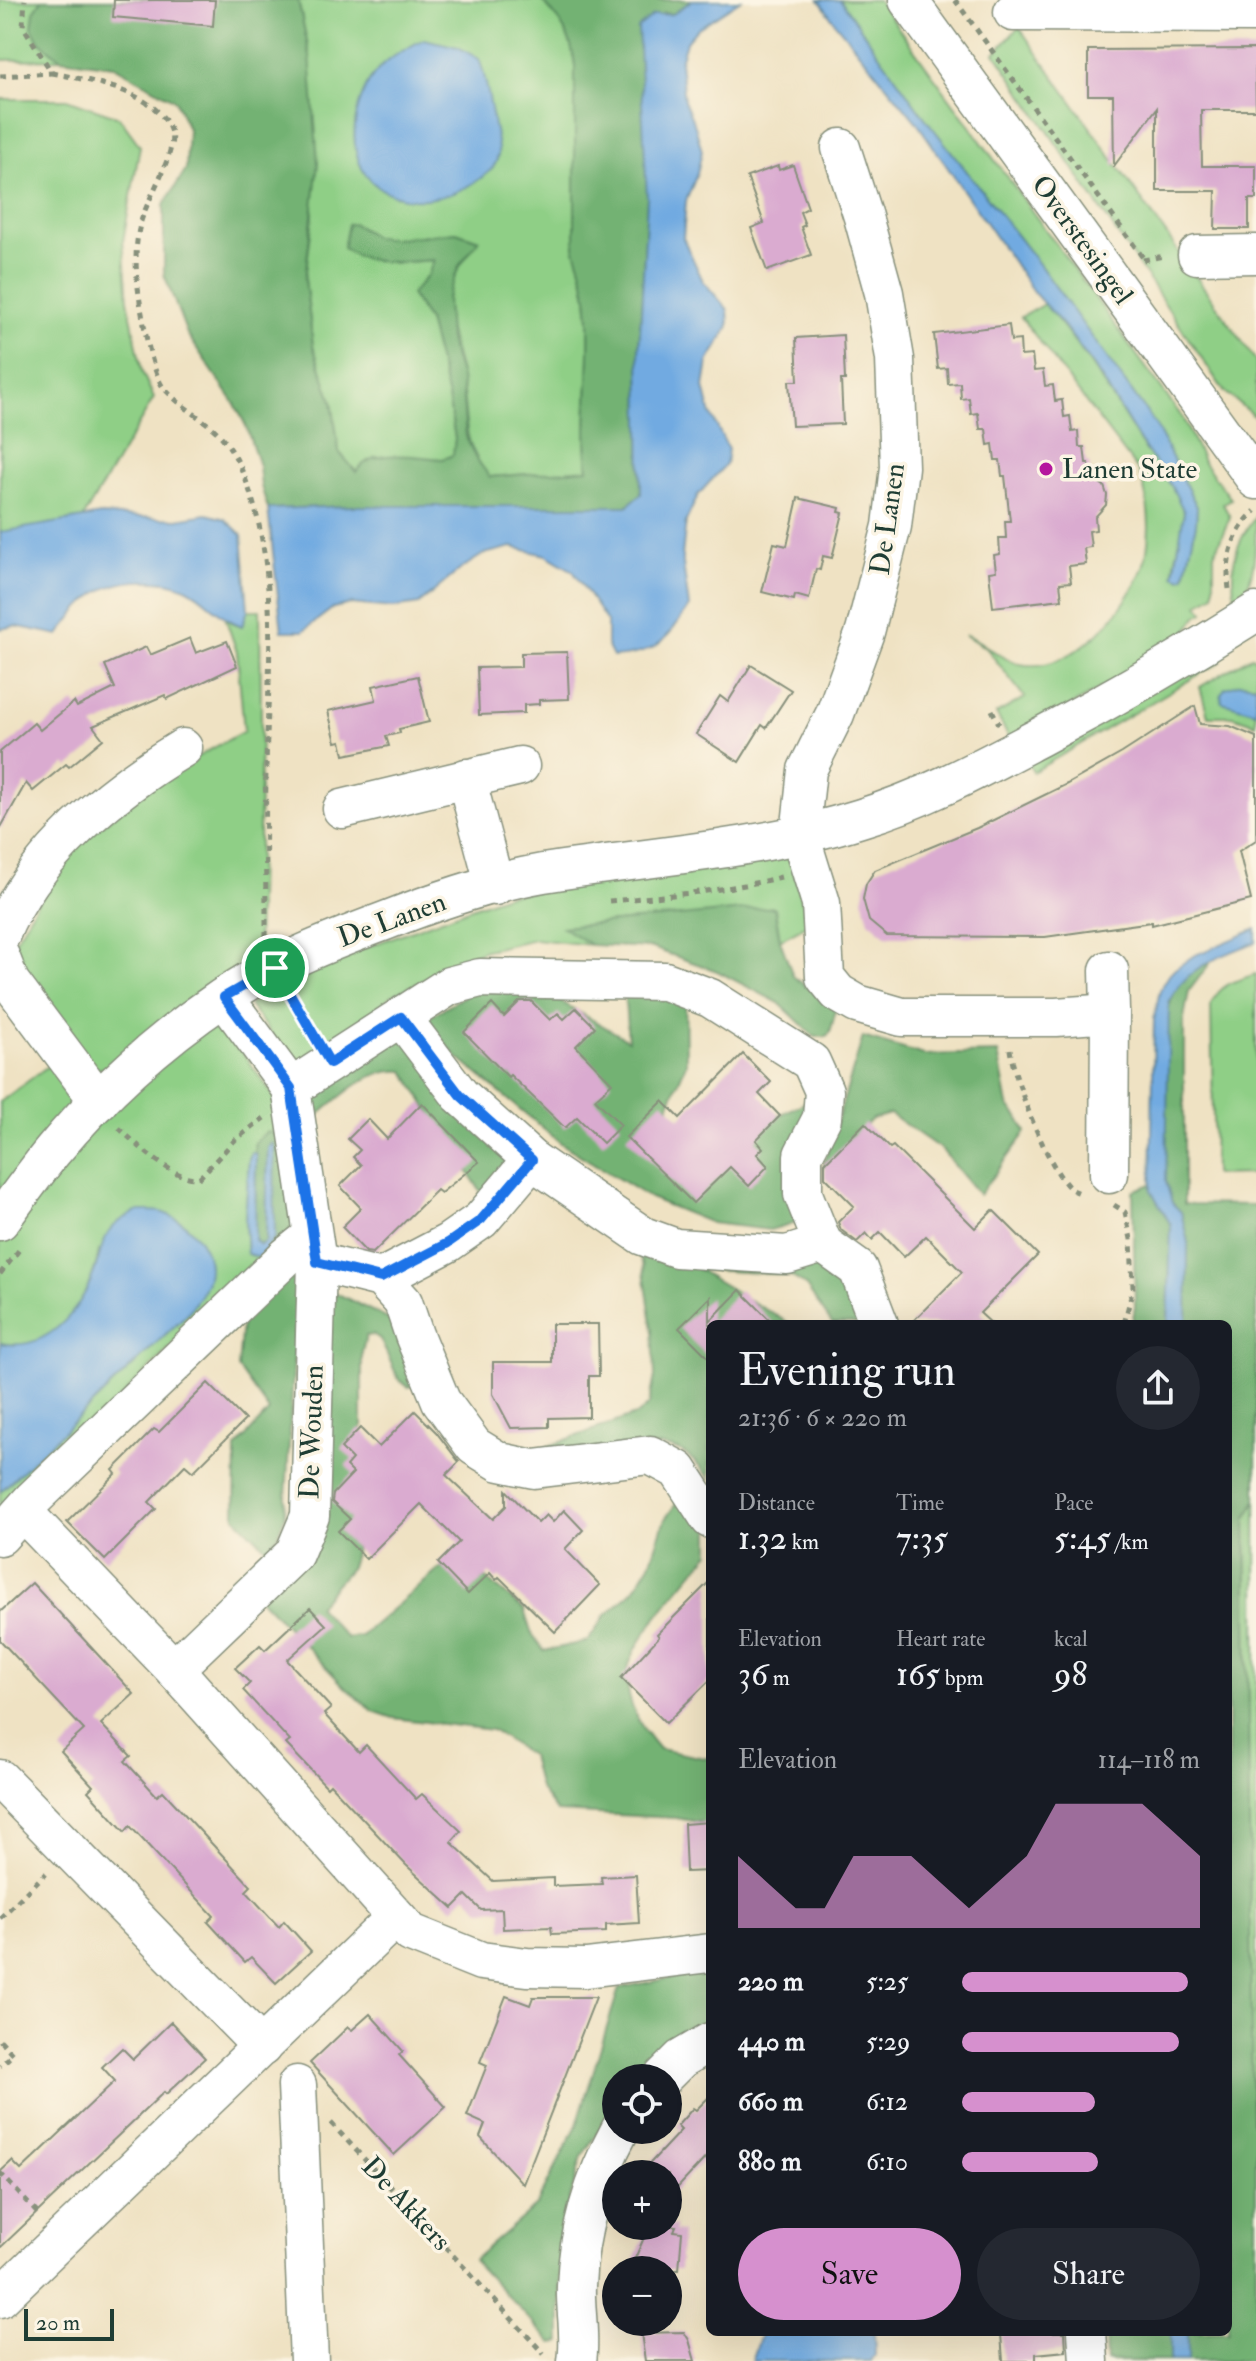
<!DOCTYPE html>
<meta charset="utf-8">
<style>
body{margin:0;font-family:"IM FELL Double Pica",serif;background:#242831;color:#f1f3f6;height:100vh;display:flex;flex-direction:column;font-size:30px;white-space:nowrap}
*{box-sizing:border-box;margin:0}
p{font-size:26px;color:#9ea1a6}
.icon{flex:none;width:44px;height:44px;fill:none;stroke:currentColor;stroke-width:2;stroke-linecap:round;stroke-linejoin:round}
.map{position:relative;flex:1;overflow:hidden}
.sheet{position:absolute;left:706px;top:1320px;width:526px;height:1016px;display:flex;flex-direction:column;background:#171b24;border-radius:12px;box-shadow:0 8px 32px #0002}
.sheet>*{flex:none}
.fabs{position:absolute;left:602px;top:2064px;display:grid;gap:16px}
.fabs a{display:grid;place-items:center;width:80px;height:80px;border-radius:50%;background:#171b24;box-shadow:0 8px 32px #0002;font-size:40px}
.scale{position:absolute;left:24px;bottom:20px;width:90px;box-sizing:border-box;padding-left:8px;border:4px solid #1f3d34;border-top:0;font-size:22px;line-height:28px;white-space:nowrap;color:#1f3d34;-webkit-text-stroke:6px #fcf5e5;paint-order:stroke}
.pin{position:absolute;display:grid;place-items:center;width:68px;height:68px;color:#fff;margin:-34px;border:4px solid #fff;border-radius:50%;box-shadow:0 2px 8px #0007}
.round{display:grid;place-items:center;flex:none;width:84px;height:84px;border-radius:42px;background:#242831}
.summary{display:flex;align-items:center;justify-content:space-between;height:136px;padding:0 32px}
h1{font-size:44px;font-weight:600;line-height:60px}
.metrics{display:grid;grid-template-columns:repeat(3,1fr);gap:12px;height:136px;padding:8px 32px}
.metrics div{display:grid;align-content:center}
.metrics b{font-size:34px;font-weight:600}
.metrics small{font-size:22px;font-weight:400}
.metrics p{font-size:22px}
.chart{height:224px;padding:16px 32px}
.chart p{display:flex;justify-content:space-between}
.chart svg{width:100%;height:144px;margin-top:8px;fill:#d690ce;opacity:.7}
.primary-button{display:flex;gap:16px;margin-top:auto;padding:16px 32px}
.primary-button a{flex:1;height:92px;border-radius:48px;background:#d690ce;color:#111;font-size:32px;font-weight:600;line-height:92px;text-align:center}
.primary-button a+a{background:#242831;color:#f1f3f6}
ul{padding:0 32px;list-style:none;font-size:26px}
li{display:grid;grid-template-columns:128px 96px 1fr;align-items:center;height:60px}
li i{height:20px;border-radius:10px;background:#d690ce}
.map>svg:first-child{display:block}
</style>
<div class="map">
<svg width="1256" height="2361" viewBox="0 0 1256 2361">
<rect width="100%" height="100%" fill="#fcf5e5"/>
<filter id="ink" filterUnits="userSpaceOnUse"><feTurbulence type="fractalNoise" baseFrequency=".0125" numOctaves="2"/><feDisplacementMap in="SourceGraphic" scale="16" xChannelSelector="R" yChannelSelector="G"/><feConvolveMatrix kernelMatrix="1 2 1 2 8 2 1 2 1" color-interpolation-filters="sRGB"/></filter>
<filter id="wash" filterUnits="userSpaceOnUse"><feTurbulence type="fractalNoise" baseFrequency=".006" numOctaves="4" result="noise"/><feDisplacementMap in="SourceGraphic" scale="32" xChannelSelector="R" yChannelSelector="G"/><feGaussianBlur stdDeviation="1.8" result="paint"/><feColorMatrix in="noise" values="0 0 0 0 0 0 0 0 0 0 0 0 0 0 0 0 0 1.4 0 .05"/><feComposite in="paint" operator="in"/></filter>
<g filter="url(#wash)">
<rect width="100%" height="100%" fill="#efe2c3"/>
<!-- green -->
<g fill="#8fcf86" stroke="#57865d" stroke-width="2">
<path d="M0,0H42L34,12L39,41L61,59L0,60Z"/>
<path d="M298,0H541C561,20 572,37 575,66V250C603,321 580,396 588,470L489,477C459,436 469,424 461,378C456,352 444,328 447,299C450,277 466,257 479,240L456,232L393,239L375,237L354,224L392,263L435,260L428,275L411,294L428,321L448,397L455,438L454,455L443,459L375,457L356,472L339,452L332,401L313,346L305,279L313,217L310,56Z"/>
<path d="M840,0H878L1182,417L1203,461L1231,499L1223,504L1230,517L1214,554V594L1199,604L1204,612L1197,616L1179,642L1011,741L996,714L1025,698L987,649L965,635L971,637C986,645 1003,660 1020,664C1073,676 1135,604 1146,557C1152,527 1149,500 1139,472L1021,317L1044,304C1082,346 1110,394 1140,442C1152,460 1181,489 1184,510C1186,530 1175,551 1174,571V575L1180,578L1185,576L1196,524L1197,507L1155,424L1039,264L922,114Z"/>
<path d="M1019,27L1256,361V418L1224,391L995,53Z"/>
<path d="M0,99H67L119,117L140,146L123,241L128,300L142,372L154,398L83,518L5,532H0Z"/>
<path d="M1256,516C1256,542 1256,586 1236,602C1228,568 1235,543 1256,516Z"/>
<path d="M248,610H260L261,720L257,958L105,1068L93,1070L20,969L12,946L67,852L170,772L244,731L237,652L226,620L242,626Z"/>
<path d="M1252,656L1256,659V685L1241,683L1223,702L1256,712V724L1233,716H1208L1200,687Z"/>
<path d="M1222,661L1033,772L1026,760L1192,663Z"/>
<path d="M789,856L809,924L780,940L775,908L564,927L591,945L535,939L482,951L391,996L314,1061L293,1063L249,1005L263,992L300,972L506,895Z"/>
<path d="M1256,974V1174L1214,1175L1211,1004C1221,983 1235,981 1256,974Z"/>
<path d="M206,1025L224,1026L280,1105L292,1143L255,1142L254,1153H252L249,1159L245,1221L247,1254L259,1257L0,1521V1492L188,1313L99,1251C91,1298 54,1355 0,1343V1241L66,1153Z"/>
<path d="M52,1063L74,1100L0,1194V1102Z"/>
<path d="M1256,1500V2124H1252L1246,1519Z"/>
</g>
<!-- forest -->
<g fill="#73b273" stroke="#497854" stroke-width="2">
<path d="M42,0H298L310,56L318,163L305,279L313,346L332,401L339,452L356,472C372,447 417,457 443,459L453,455L455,438L448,397L428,321L411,294L428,275L434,260C404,262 368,267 343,248L348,224H354L375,237L393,239L456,232L479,240L459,266L447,298L449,340L461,377L466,436L475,457L490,477L588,469C580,396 603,321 575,250V66C572,37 561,20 541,0H692L673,14L663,13L647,198L639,351L641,494L627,506H353L268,509L261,486L259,466L246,426L235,404L187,334L164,274V205L186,169L188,129L175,100L114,66L61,59L39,41L32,27L34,12Z"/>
<path d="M774,907L780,940L793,976L836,1010L830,1033L825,1037H815L779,1003L717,971L652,948L591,945L562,927Z"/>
<path d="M1211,962L1189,991L1184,1018V1204L1256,1205V1500L1246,1519L1252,2124H1256V2361H1188V2332H1228V1324H1187L1188,1243L1181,1212L1172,1203L1166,1182L1167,1018C1171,989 1184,973 1211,962Z"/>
<path d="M507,971L628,1040L623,975L685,986L686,1064L669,1104L667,1124L680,1163L827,1092L807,1219L770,1230L711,1223L650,1198L562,1144L457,1057L435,1032L429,1017Z"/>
<path d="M386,1036L407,1037L518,1140L486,1200L404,1071C365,1067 336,1102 307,1125L308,1098Z"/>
<path d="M863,1037L924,1055L998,1053L1008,1105L1018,1117L1026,1132L979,1195L942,1150L890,1114L872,1119L823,1167Z"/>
<path d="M266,1132L278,1134L292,1143L303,1233L266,1251L274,1145L271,1143L268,1148L266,1241L260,1245L255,1240L256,1154L254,1153L255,1142Z"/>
<path d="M1151,1184V1190L1171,1225L1168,1324H1132L1135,1307L1133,1191Z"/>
<path d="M623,1218L691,1245L843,1265L869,1324H832L805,1285L789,1275L697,1269L790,1324H710V1478C691,1458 687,1449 659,1446L532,1452L638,1414L649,1405L655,1376L653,1330L643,1265Z"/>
<path d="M299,1265L285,1515L277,1536L266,1548L235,1517L236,1448L269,1411L238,1368L242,1321Z"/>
<path d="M334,1292L408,1329L438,1381L408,1387L399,1380L380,1339L374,1335L366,1336L362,1352V1456L356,1542L351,1567L317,1606L347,1638L361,1636L450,1560L465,1561L524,1610L531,1632L544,1651L588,1641L606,1615L634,1590L650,1564L665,1519L688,1488L710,1512V1553C689,1577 627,1645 627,1676C627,1706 640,1727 659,1749L710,1759V1824L676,1818L557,1812L539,1788L531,1756L492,1730L393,1718L373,1711L345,1687L258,1596L291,1571Z"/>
<path d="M710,1970V2030L663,2056L640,2078H616V2106L582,2156L560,2235L561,2342L552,2343L473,2260L536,2206L577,2125L619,1988Z"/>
<path d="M1105,2332H1170V2361H1106Z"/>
</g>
<!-- water -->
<g fill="#71aae1" stroke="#48748a" stroke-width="2">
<path d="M692,0H741L697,29L686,42L680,61L684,101L695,126L702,151L697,174L686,201L683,238L703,281L728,310L729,326L708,362L704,387L710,412L728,449L726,464L698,495L686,521L682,556L689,607C664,642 658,654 613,657L607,645V622L573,571L546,555L512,547L484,554L462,568L419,604L393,608L351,604L333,608L303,631H282L268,509L353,506H627L641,494L639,351L647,198L638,28L654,15L673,14Z"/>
<path d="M819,0H840L922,114L1039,264L1155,424L1197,507L1196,524L1185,576L1181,578L1174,575L1184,512L1172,487L1140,441L1095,368L1064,326L1034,293L915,120L836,24Z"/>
<path d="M424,39L458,47L479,59C488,83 490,106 495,131C496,138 499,148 498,155C496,169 486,175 475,182C447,200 407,208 377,186C342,160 352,98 378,70C391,56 408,48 424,39Z"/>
<path d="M207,514L225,519L242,535L248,610L242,626C218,617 207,598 186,588C162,577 118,578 96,594C80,605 70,620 59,635L15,626L0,629V532L101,515L177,519Z"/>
<path d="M1241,683L1256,685V712L1222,702L1221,694L1225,688Z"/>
<path d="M1256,929V942C1220,957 1187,965 1169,1002L1166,1182L1172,1203L1181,1212L1188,1243L1187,1324H1168L1171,1225L1151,1190L1154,1019L1160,990L1171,972L1193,956Z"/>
<path d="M272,1143L274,1145L275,1237L259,1257L247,1254L245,1221L249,1159L252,1152L256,1154L255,1240L260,1245L266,1241L268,1148Z"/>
<path d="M139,1211C147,1211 157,1210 164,1213C193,1224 219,1254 205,1286C201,1296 193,1305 188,1313L0,1492V1343C47,1353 80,1311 94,1272C100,1258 100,1245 109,1232C117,1221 127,1216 139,1211Z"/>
<path d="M762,2332H874L875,2355L871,2361H752Z"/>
<rect x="1170" y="2332" width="18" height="29"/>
</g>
<g id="blocks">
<!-- building -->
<g fill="#daabd0">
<path d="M114,0H215L213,26L113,17Z"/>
<path d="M1255,49L1256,110H1201L1202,166H1256V199H1249V229H1215L1216,191H1157V108L1114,166L1113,95H1088V50Z"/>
<path d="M793,165L808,208L800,212L805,225L801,227L811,255L767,271L751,228L764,223L747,177L778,166L779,170Z"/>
<path d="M1009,325L1011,341L1020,340L1021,356L1032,355L1034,371L1043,370L1045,386L1053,385L1055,401L1062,400L1064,417L1070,416L1072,432L1078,431L1079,447H1084L1086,463H1089L1091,477L1104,486L1107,495L1106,505L1095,517L1096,530L1089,531L1091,547L1084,548L1086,564L1069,566L1071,582L1060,583L1062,599L993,607L989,572L996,571L994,555L1000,554L999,538H1006L1005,521H1010L1005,476H1002L1000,460H995L993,444L988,445L986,429H980L978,413L971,414L969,398L961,399L960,383L948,384L947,368L938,369L934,334Z"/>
<path d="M843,335L845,380H841L843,424L792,426L789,381H798L796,338Z"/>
<path d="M798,498L840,508L839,512L843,513L832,558L823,556L820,570L816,569L809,599L795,595L794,600L762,592L774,543L787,546Z"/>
<path d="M190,638L196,653L227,641L237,666L167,699L165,695L93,726L103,739L69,767L66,764L33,791L26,783L0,829V752L34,723L40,730L74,702L77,707L115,688L105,665L146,647L150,655Z"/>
<path d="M567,652L569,699L539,700V704L524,705V713L479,715L477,668L521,667V653Z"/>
<path d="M751,665L791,690L766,728L762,725L739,762L696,734L720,696L728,702Z"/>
<path d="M418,676L429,722L399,729L400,733L386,736L389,746L344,755L341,741L336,742L328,711L376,700L373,686Z"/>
<path d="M1195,706L1200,724L1230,726L1256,737V840L1239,851L1251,900L1152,925V922L1045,937L887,936L869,921L863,899L866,884L875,870L977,828L1067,784L1122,753Z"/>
<path d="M520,1001H531L550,1020L558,1013L564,1019L576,1008L595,1027L576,1046L612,1083L595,1099L621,1125L603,1143L577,1117L565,1128L510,1075L508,1077L464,1032L492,1004L504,1017Z"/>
<path d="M743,1054L771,1082L759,1094L780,1116L756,1140L763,1148L757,1154L768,1166L749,1186L730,1167L693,1203L626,1137L663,1101L680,1118Z"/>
<path d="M422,1103L479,1162L441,1193L437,1190L373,1253L366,1252L342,1227L361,1208L340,1186L361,1165L353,1157L360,1150L348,1139L368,1119L387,1139Z"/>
<path d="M865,1123L890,1148L893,1146L975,1228L993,1210L1038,1255L980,1313L992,1324H910L962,1272L926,1236L904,1257L880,1232L872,1240L866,1233L857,1242L841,1230L838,1222L854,1206L825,1177V1163Z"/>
<path d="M740,1290L774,1324H710V1359L679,1328L710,1297V1321Z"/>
<path d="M552,1324H598L599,1376H589V1417L549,1418V1427L511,1428L493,1394V1362H552Z"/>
<path d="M208,1383L245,1420L193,1472L185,1465L149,1502L156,1509L105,1560L67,1522L116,1474L113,1470L154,1429L159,1432Z"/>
<path d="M415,1411L436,1432L459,1462L446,1475L493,1519L506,1506V1490L538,1523L546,1515L553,1522L564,1510L583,1530L565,1549L600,1585L555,1632L499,1577L496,1580L490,1573L468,1594L438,1563L459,1542L421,1504L366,1559L338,1531L350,1519L332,1502L333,1494L353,1473L346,1466L352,1459L341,1448L360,1428L379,1447Z"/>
<path d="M710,1581V1680L666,1723L621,1678L659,1637L657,1634Z"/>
<path d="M32,1583L134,1694L101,1724L131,1756L125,1761L157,1796L163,1791L251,1886L246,1891L279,1927L284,1921L311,1951L276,1983L251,1957L245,1962L208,1922L214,1916L130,1826L125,1832L88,1791L93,1786L61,1751L84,1730L0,1640V1612Z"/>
<path d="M310,1608L326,1625L287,1660L331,1708L324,1714L359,1752L366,1745L416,1799L422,1794L461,1831L451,1842L493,1881L553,1878V1886L602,1884L601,1877L636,1875L639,1923L606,1925V1932L552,1934L551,1927L503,1929L502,1909L481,1910L466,1895L453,1908L406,1865L330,1784L327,1787L286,1744L290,1741L243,1690L250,1683L235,1668L260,1645L265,1650Z"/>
<path d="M709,1822L710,1871L686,1872L684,1824Z"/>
<path d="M506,1996L530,2005L533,1997H596L523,2184L480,2137L485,2124L467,2116L487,2065L480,2062Z"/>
<path d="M370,2014L403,2051L399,2055L446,2107L394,2155L310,2063L348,2027L352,2030Z"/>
<path d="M171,2022L205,2058L166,2094L164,2092L0,2248V2172L12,2161L21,2170L115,2081L102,2067L122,2048L133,2059Z"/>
<path d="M710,2096V2153L668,2198V2174H640L681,2130L677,2126L693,2108L696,2110Z"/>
<path d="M649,2226H676L674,2231L682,2232L679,2270H630Z"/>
<path d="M684,2332L689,2340L695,2361H645L641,2333Z"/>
<path d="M1007,2332H1065L1066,2351L1036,2354V2361H1003L1001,2334Z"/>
</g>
</g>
</g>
<g filter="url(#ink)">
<use href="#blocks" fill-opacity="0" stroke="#87907c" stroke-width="2"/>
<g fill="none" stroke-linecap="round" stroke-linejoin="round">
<defs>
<g id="minor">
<path d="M908,0L1256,480"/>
<path d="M1013,12L1256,13"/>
<path d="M841,148L863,217L884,293L895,359L899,467L892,526L865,632L835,714L807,770L800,835L821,903L825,977L838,993L857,1004L902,1017H1056L1110,1013L1109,1174"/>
<path d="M1197,255L1256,254"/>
<path d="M466,778L495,886"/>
<path d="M342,809L520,766"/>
<path d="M0,936C33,855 110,792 183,748"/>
<path d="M0,956L10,982L99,1101"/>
<path d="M1109,970L1110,1013"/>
<path d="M291,1088L449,986L480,978L665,981L710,998L811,1062L824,1091L822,1118L803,1155V1194L823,1244L787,1255L676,1248L643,1236L532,1160L460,1095L401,1017"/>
<path d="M0,1221C17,1198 34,1174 52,1152C100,1094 160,1040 222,998C272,964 329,942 385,921C433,902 492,882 543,873C649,856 758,851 861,818C924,799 981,768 1038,738C1112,699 1185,657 1256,612"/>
<path d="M823,1244L858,1269L879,1324"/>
<path d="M317,1262L381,1278L403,1302L414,1335L441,1401L474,1446L500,1462L534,1469L650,1455L678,1470L710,1519"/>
<path d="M381,1278L448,1243L481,1220L532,1160"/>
<path d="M23,1512L174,1669L411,1933L481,1961L527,1967L586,1968L710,1953"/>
<path d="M0,1536L33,1499L287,1256L312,1236"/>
<path d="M174,1669L294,1554L310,1516L317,1262L291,1088L224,997"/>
<path d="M0,1779L262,2047"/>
<path d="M662,2078L681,2059L710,2042"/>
<path d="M297,2085L309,2361"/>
<path d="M0,2298L396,1917"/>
<path d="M1087,2332L1089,2361"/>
<path d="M577,2361C581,2337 575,2310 576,2286C578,2231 594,2178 620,2130"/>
</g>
</defs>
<!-- minor casing -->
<use href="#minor" stroke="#87907c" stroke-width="41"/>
<!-- path -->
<g stroke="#87907c" stroke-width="5" stroke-dasharray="6 6" stroke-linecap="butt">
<path d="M955,0L1144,259"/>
<path d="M52,73C86,80 160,91 171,133C177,155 144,202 139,229C132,262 139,297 145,330C147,343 156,378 163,387C179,406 202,417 219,434C234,450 243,471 250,492C279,580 268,677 266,768C265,824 266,881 266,937"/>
<path d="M0,76L52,73L23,26L25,0"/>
<path d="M1143,260L1164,256"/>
<path d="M1229,589C1225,559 1233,531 1255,511"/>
<path d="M992,710L999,724"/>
<path d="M609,901C666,896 726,891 781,877"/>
<path d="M289,994L314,1037"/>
<path d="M1010,1049C1013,1078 1049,1171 1071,1189C1074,1191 1078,1192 1082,1194"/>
<path d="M119,1128C135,1143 177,1184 200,1177L235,1140L264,1118"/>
<path d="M1114,1205L1125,1212L1131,1239L1133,1288L1124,1324"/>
<path d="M0,1274L19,1250"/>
<path d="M0,1918L46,1873"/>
<path d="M0,2040L13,2054L0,2066"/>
<path d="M331,2123L544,2354"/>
<path d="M0,2173L40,2216"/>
</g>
<!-- minor -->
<use href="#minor" stroke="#fff" stroke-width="38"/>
</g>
</g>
<g fill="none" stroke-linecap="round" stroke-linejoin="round" filter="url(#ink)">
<defs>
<path id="route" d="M275,968L330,1063L401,1017L460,1095L532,1160L481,1220L448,1243L381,1278L317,1262L291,1088L224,997Z"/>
</defs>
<!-- route casing -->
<use href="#route" stroke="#fff" stroke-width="16"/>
<!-- route -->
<use href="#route" stroke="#1a73e8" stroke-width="10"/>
</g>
<!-- markers -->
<circle fill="#b5179e" stroke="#fcf5e5" stroke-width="3" cx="1046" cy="469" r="8"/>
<g text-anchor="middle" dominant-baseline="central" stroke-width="7" stroke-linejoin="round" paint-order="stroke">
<!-- street labels -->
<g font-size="28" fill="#1f3d34" stroke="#fcf5e5">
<text transform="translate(1082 240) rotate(54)">Overstesingel</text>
<text transform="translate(888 519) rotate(-82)">De Lanen</text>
<text transform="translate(392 920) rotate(-20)">De Lanen</text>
<text transform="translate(312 1432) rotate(-88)">De Wouden</text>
<text transform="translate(406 2204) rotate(47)">De Akkers</text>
</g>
<!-- poi labels -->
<g font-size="28" fill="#1f3d34" stroke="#fcf5e5" text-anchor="start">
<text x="1062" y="469">Lanen State</text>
</g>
</g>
</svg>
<div class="fabs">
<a><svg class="icon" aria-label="locate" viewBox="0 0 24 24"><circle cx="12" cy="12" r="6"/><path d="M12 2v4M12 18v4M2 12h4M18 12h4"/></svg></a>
<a>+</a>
<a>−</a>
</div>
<div class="scale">20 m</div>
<div class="pin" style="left:275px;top:968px;background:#1e9e55"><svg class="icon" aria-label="arrive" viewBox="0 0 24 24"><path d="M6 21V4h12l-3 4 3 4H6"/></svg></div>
<section class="sheet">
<div class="summary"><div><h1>Evening run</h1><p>21:36 · 6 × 220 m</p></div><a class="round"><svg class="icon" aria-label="share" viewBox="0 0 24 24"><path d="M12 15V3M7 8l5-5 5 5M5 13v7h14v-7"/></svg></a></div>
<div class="metrics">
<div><p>Distance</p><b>1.32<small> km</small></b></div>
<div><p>Time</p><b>7:35</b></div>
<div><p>Pace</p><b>5:45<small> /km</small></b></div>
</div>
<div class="metrics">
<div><p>Elevation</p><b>36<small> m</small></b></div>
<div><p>Heart rate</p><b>165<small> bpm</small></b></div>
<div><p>kcal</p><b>98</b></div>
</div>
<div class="chart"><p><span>Elevation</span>114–118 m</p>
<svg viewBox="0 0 160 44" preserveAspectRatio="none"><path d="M0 44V22L10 30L20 38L30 38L40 22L50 22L60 22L70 30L80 38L90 30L100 22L110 6L120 6L130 6L140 6L150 14L160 22V44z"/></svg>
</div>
<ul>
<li><b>220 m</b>5:25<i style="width:95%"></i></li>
<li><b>440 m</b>5:29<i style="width:91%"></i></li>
<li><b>660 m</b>6:12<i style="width:56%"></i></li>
<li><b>880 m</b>6:10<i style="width:57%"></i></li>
</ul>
<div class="primary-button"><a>Save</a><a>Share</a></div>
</section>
</div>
